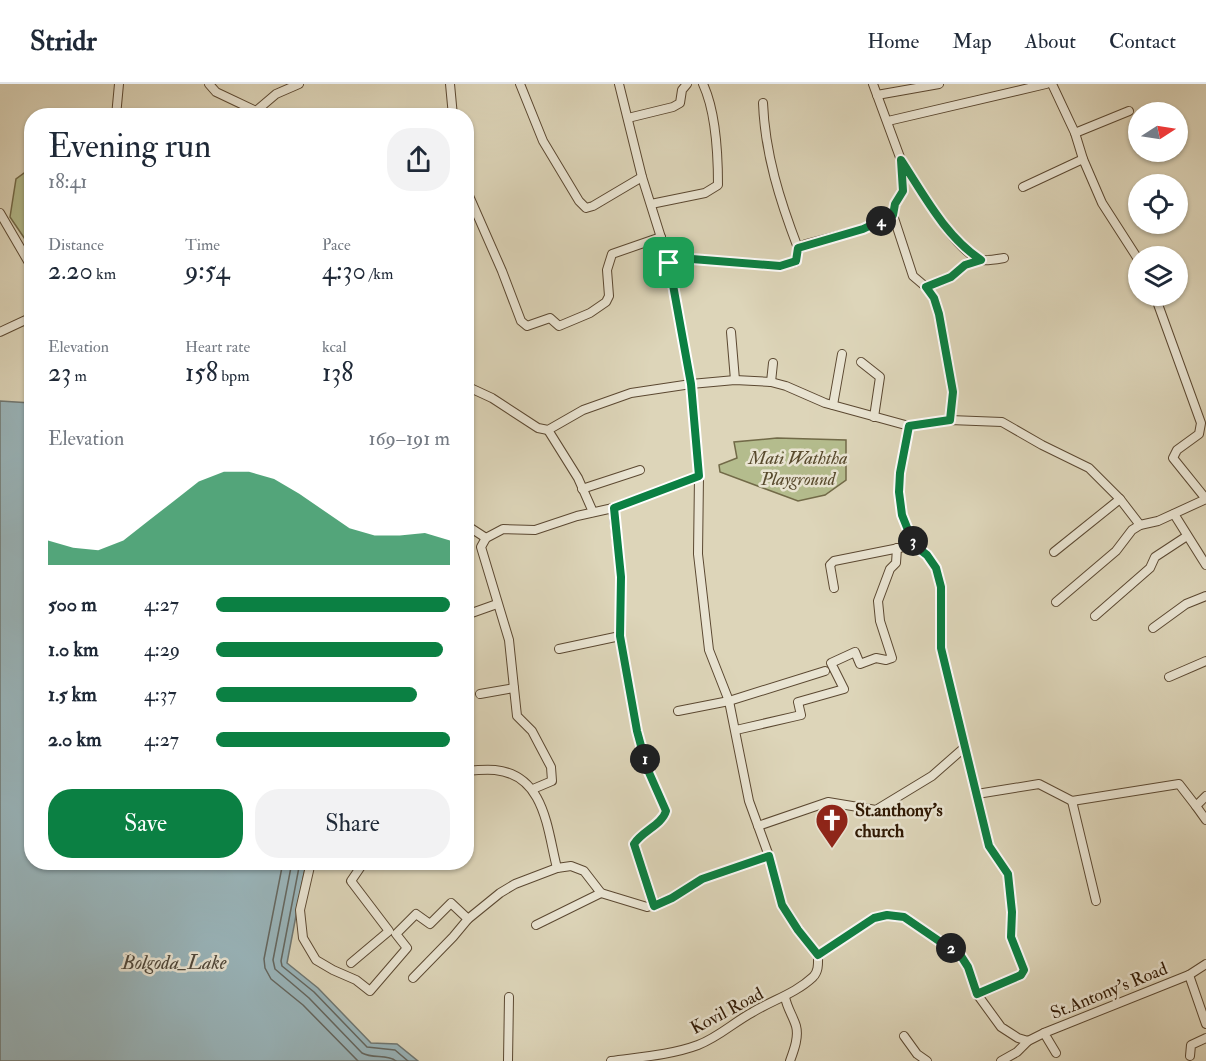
<!DOCTYPE html>
<meta charset="utf-8">
<style>
body{margin:0;font-family:"IM FELL Double Pica",serif;background:#f2f2f3;color:#1f2937;height:100vh;display:flex;flex-direction:column;font-size:22px;white-space:nowrap}
*{box-sizing:border-box;margin:0}
p{font-size:20px;color:#747a83}
.icon{flex:none;width:33px;height:33px;fill:none;stroke:currentColor;stroke-width:2;stroke-linecap:round;stroke-linejoin:round}
.map{position:relative;flex:1;overflow:hidden}
.side{position:absolute;left:24px;top:24px;width:450px;height:762px;display:flex;flex-direction:column;background:#fff;border-radius:24px;box-shadow:0 2px 4px #0004}
.side>*{flex:none}
.needle{width:39px;rotate:78deg}
.buttons{position:absolute;left:1128px;top:18px;display:grid;gap:12px}
.buttons a{display:grid;place-items:center;width:60px;height:60px;border-radius:50%;background:#fff;box-shadow:0 2px 4px #0004;font-size:30px}
.pin{position:absolute;display:grid;place-items:center;width:51px;height:51px;color:#fff;margin:-26px;border-radius:12px;box-shadow:0 3px 9px #0006}
.km{position:absolute;width:30px;height:30px;margin:-15px;border-radius:50%;background:#222;color:#fff;font-size:16px;line-height:30px;text-align:center}
.round{display:grid;place-items:center;flex:none;width:63px;height:63px;border-radius:24px;background:#f2f2f3}
.overview{display:flex;align-items:center;justify-content:space-between;height:102px;padding:0 24px}
h1{font-size:33px;font-weight:600;line-height:45px}
.metrics{display:grid;grid-template-columns:repeat(3,1fr);gap:9px;height:102px;padding:6px 24px}
.metrics div{display:grid;align-content:center}
.metrics b{font-size:26px;font-weight:600}
.metrics small{font-size:16px;font-weight:400}
.metrics p{font-size:16px}
.chart{height:168px;padding:12px 24px}
.chart p{display:flex;justify-content:space-between}
.chart svg{width:100%;height:108px;margin-top:6px;fill:#0b8043;opacity:.7}
.primary-button{display:flex;gap:12px;margin-top:auto;padding:12px 24px}
.primary-button a{flex:1;height:69px;border-radius:24px;background:#0b8043;color:#fff;font-size:24px;font-weight:600;line-height:69px;text-align:center}
.primary-button a+a{background:#f2f2f3;color:#1f2937}
ul{padding:0 24px;list-style:none;font-size:20px}
li{display:grid;grid-template-columns:96px 72px 1fr;align-items:center;height:45px}
li i{height:15px;border-radius:8px;background:#0b8043}
header{display:flex;align-items:center;gap:36px;box-sizing:border-box;height:84px;padding:0 30px;background:#fff;border-bottom:2px solid #e0e1e3}
header strong{font-size:28px}
nav{display:flex;gap:33px;margin-inline-start:auto;font-size:21px}
.map>svg:first-child{display:block}
</style>
<header>
<strong>Stridr</strong>
<nav><a>Home</a><a>Map</a><a>About</a><a>Contact</a></nav>
</header>
<div class="map">
<svg width="1206" height="977" viewBox="0 0 1206 977">
<rect width="100%" height="100%" fill="#ddd5b9"/>
<filter id="stains"><feTurbulence type="fractalNoise" baseFrequency=".00333" numOctaves="4"/><feColorMatrix values="0 0 0 0 .2 0 0 0 0 .09 0 0 0 0 .02 0 0 0 .5 -.17"/></filter>
<radialGradient id="worn" r=".72"><stop offset=".6" stop-color="#630" stop-opacity="0"/><stop offset="1" stop-color="#630" stop-opacity=".3"/></radialGradient>
<!-- green -->
<g fill="#b4bc8d" stroke="#726a48" stroke-width="1.5">
<path d="M31,84V164L10,133L16,95Z"/>
<path d="M777,354L846,356V396L825,411L798,417L720,388L719,381L737,374L734,358Z"/>
</g>
<!-- water -->
<path fill="#99b5bb" stroke="#6f7772" stroke-width="1.5" d="M0,317L31,319L32,778L306,779L287,879L318,904L371,959L397,960L418,977H0Z"/>
<g fill="none" stroke-linecap="round" stroke-linejoin="round">
<!-- shore -->
<g stroke="#646760" stroke-width="1.5">
<path d="M283,778L264,875L265,884L271,895L303,921L358,977"/>
<path d="M292,778L273,876L275,885L309,914L362,969C373,975 387,970 396,977"/>
<path d="M300,778L281,877L282,882L314,908L367,963L395,966L408,977"/>
</g>
<defs>
<g id="minor">
<path d="M209,0L216,8L256,27L261,32"/>
<path d="M450,0L453,32"/>
<path d="M520,0L543,57L579,117L586,124L593,122L642,93"/>
<path d="M619,0L642,93L669,179L691,300L699,392L698,470L709,566L729,617L749,717L769,772L782,821L798,846L818,871"/>
<path d="M873,0L901,76L903,107L895,120L893,131L913,192L926,203L934,215L939,230L953,308L950,336"/>
<path d="M1052,0L1075,49L1083,75L1102,119L1138,175"/>
<path d="M877,11L939,0"/>
<path d="M763,19C765,70 780,117 798,164"/>
<path d="M256,27L276,10L299,0"/>
<path d="M116,32L119,0"/>
<path d="M628,34L673,23L680,19L682,6L687,0"/>
<path d="M888,37L1046,0"/>
<path d="M1075,49L1129,27"/>
<path d="M902,77C917,100 955,168 981,176C987,177 998,175 1004,174"/>
<path d="M1023,103L1083,75"/>
<path d="M466,105L502,187L521,237L527,242L550,234L559,242L590,229L606,218L609,212L607,186L612,170L661,153"/>
<path d="M651,120L705,109L718,101C718,70 716,28 703,0"/>
<path d="M0,129L32,184"/>
<path d="M669,179L681,175H692L780,182L796,178L798,164L806,160L863,145L893,131"/>
<path d="M926,203L951,193L965,181L981,176"/>
<path d="M1155,212L1201,339L1199,350L1177,366L1173,374L1206,415"/>
<path d="M0,248L32,233"/>
<path d="M731,248L735,296"/>
<path d="M861,278L880,293L874,333"/>
<path d="M771,298L773,279"/>
<path d="M466,302L492,314L538,344L548,346L583,326L631,309L691,300L735,296L771,298L786,302L825,319L909,342L950,336L1002,338L1042,361L1089,384L1120,415L1054,468"/>
<path d="M833,321L842,270"/>
<path d="M909,342L900,389L899,408L902,431L914,461L927,470L936,484L941,503V564L989,762L1008,790L1012,828L1011,853L1024,886L1021,891L977,910"/>
<path d="M548,346L578,394L593,428"/>
<path d="M582,405L640,386"/>
<path d="M1120,415L1140,441"/>
<path d="M613,424L621,493L620,552L637,647L647,684L666,727C661,741 642,747 634,760L654,822"/>
<path d="M1174,430L1206,481"/>
<path d="M466,441L486,454"/>
<path d="M834,504L830,481L834,477L914,461"/>
<path d="M1056,518L1116,467L1132,446L1140,441L1158,437L1206,415"/>
<path d="M466,531L497,520"/>
<path d="M1095,532L1150,484L1155,473L1187,452"/>
<path d="M1153,544L1186,520L1206,512"/>
<path d="M559,565L620,552"/>
<path d="M1169,593L1206,577"/>
<path d="M514,604L517,632L532,647L551,683L552,697L533,705"/>
<path d="M480,610L514,604L509,556L481,463L486,454L503,445L535,446L577,432L613,424L699,392"/>
<path d="M678,627L729,617L825,587"/>
<path d="M736,646L801,631L798,618L844,605L831,579L855,568L860,580L876,574L886,576L892,574L880,537L878,517L890,485L896,479L897,464"/>
<path d="M466,687C476,686 486,685 495,686C545,691 547,745 557,784"/>
<path d="M977,710L1039,700L1072,717L1179,700L1196,722L1206,712"/>
<path d="M1072,717L1096,817"/>
<path d="M1196,722L1206,736"/>
<path d="M758,742L828,718L876,726L932,692L965,663"/>
<path d="M311,778L300,826L303,854L316,876L333,886L356,896L370,907L407,864L396,850L416,830L430,840L451,819L468,835"/>
<path d="M536,841L601,809"/>
<path d="M818,871L874,834L887,831L904,833L961,872L968,883L977,910L1001,943L1018,954L1028,957L1044,949"/>
<path d="M351,879L389,847L351,797L364,778"/>
<path d="M1189,891L1206,940"/>
<path d="M413,894L453,853L468,835L500,809L515,800L557,784L571,782L584,787L601,809L647,823L672,814L702,795L769,772"/>
<path d="M785,913C787,924 793,932 796,942C799,953 794,966 790,977"/>
<path d="M904,952L917,970L927,977"/>
<path d="M1056,969L1044,949L1189,891L1206,880"/>
<path d="M1190,972L1191,961L1206,954"/>
<path d="M508,977L509,913"/>
<path d="M611,977C640,973 671,971 698,961C719,953 734,938 753,928C773,916 796,909 813,893C819,887 818,879 818,871"/>
<path d="M1001,977L1017,968L1028,957"/>
</g>
</defs>
<!-- minor casing -->
<use href="#minor" stroke="#5b4831" stroke-width="10"/>
<!-- minor -->
<use href="#minor" stroke="#e9e4d2" stroke-width="8"/>
</g>
<g fill="none" stroke-linecap="round" stroke-linejoin="round">
<defs>
<path id="route" d="M901,76C924,111 945,152 981,176L965,181L951,193L926,203L934,214L939,230L953,308L950,336L909,342L900,389L899,408L902,431L914,461L927,471L936,484L941,503V564L989,762L1008,790L1012,828L1011,853L1024,886L1021,891L977,910L968,883L961,872L904,833L887,831L874,834L818,871L798,846L782,821L769,772L702,795L672,814L654,822L634,760C642,747 662,741 666,727L647,684L637,647L620,552L621,493L614,424L699,392L691,300L669,179L681,175H692L780,182L796,177L798,164L863,145L893,131L895,120L903,107Z"/>
</defs>
<!-- route casing -->
<use href="#route" stroke="#fff" stroke-width="12"/>
<!-- route -->
<use href="#route" stroke="#0b8043" stroke-width="8"/>
</g>
<!-- icons -->
<defs>
<symbol id="church-pin" viewBox="-11 -11 22 30"><path d="M0 17L-7.5 6A9.5 9.5 0 1 1 7.5 6Z" fill="#8f2418" stroke="#e9e4d2"/><path d="M-1.2-6h2.4v3.5h3.3v2.4h-3.3V6h-2.4V-.1h-3.3v-2.4h3.3Z" fill="#fff"/></symbol>
</defs>
<g fill-rule="evenodd">
<use href="#church-pin" x="813" y="717" width="38" height="52"/>
</g>
<g text-anchor="middle" dominant-baseline="central" stroke-width="5" stroke-linejoin="round" paint-order="stroke">
<!-- park labels -->
<g font-size="18" font-style="italic" fill="#584a2d" stroke="#e9e4d2">
<text x="798" y="374">Mati Waththa<tspan x="798" dy="21">Playground</tspan></text>
</g>
<!-- poi labels -->
<g font-size="18" font-weight="bold" fill="#301904" stroke="#e9e4d2" text-anchor="start">
<text x="855" y="726">St.anthony's<tspan x="855" dy="21">church</tspan></text>
</g>
<!-- street labels -->
<g font-size="18" fill="#301904" stroke="#e9e4d2">
<text transform="translate(1109 907) rotate(-22)">St.Antony's Road</text>
<text transform="translate(727 927) rotate(-28)">Kovil Road</text>
</g>
<!-- water labels -->
<g font-size="20" font-style="italic" fill="#50483b" stroke="#e9e4d2">
<text x="174" y="878">Bolgoda_Lake</text>
</g>
</g>
<rect width="100%" height="100%" filter="url(#stains)"/>
<rect width="100%" height="100%" fill="url(#worn)"/>
</svg>
<div class="buttons">
<a><svg class="needle" viewBox="-14 -14 28 28"><path d="M0-13l5 13h-10z" fill="#e53935"/><path d="M0 13l5-13h-10z" fill="#747a83"/></svg></a>
<a><svg class="icon" aria-label="locate" viewBox="0 0 24 24"><circle cx="12" cy="12" r="6"/><path d="M12 2v4M12 18v4M2 12h4M18 12h4"/></svg></a>
<a><svg class="icon" aria-label="layers" viewBox="0 0 24 24"><path d="M12 4l9 5-9 5-9-5zM3 14l9 5 9-5"/></svg></a>
</div>
<div class="pin" style="left:669px;top:179px;background:#1e9e55"><svg class="icon" aria-label="arrive" viewBox="0 0 24 24"><path d="M6 21V4h12l-3 4 3 4H6"/></svg></div>
<b class="km" style="left:645px;top:675px">1</b>
<b class="km" style="left:951px;top:864px">2</b>
<b class="km" style="left:913px;top:457px">3</b>
<b class="km" style="left:881px;top:137px">4</b>
<section class="side">
<div class="overview"><div><h1>Evening run</h1><p>18:41</p></div><a class="round"><svg class="icon" aria-label="share" viewBox="0 0 24 24"><path d="M12 15V3M7 8l5-5 5 5M5 13v7h14v-7"/></svg></a></div>
<div class="metrics">
<div><p>Distance</p><b>2.20<small> km</small></b></div>
<div><p>Time</p><b>9:54</b></div>
<div><p>Pace</p><b>4:30<small> /km</small></b></div>
</div>
<div class="metrics">
<div><p>Elevation</p><b>23<small> m</small></b></div>
<div><p>Heart rate</p><b>158<small> bpm</small></b></div>
<div><p>kcal</p><b>138</b></div>
</div>
<div class="chart"><p><span>Elevation</span>169–191 m</p>
<svg viewBox="0 0 160 44" preserveAspectRatio="none"><path d="M0 44V34L10 37L20 38L30 34L40 26L50 18L60 10L70 6L80 6L90 9L100 15L110 22L120 29L130 32L140 32L150 31L160 34V44z"/></svg>
</div>
<ul>
<li><b>500 m</b>4:27<i style="width:100%"></i></li>
<li><b>1.0 km</b>4:29<i style="width:97%"></i></li>
<li><b>1.5 km</b>4:37<i style="width:86%"></i></li>
<li><b>2.0 km</b>4:27<i style="width:100%"></i></li>
</ul>
<div class="primary-button"><a>Save</a><a>Share</a></div>
</section>
</div>
